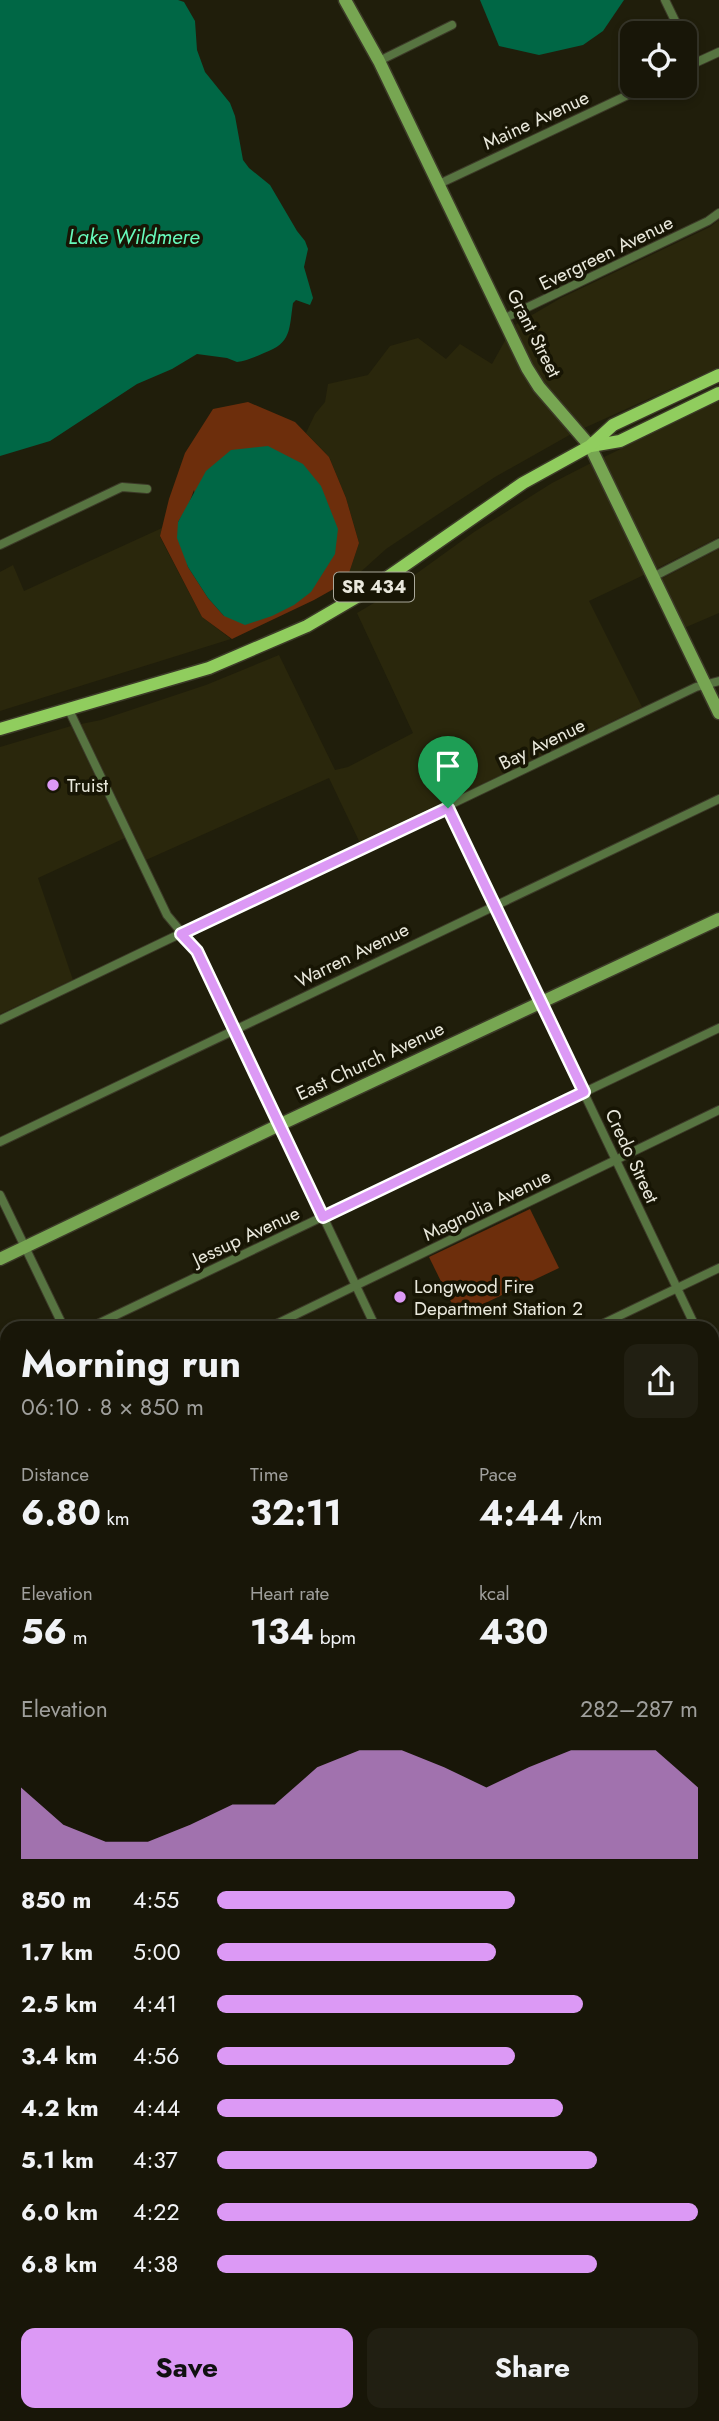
<!DOCTYPE html>
<meta charset="utf-8">
<style>
body{margin:0;font-family:Jost,sans-serif;background:#211f12;color:#f1f3f6;height:100vh;display:flex;flex-direction:column;font-size:26px;white-space:nowrap}
*{box-sizing:border-box;margin:0}
p{font-size:23px;color:#9f9f9c}
.icon{flex:none;width:38px;height:38px;fill:none;stroke:currentColor;stroke-width:2;stroke-linecap:round;stroke-linejoin:round}
.map{position:relative;flex:1;overflow:hidden}
.details{position:absolute;left:0px;top:1321px;width:719px;height:1101px;display:flex;flex-direction:column;background:#181608;border-radius:21px 21px 0 0;box-shadow:0 4px 10px #0003,0 0 0 2px #363529}
.details>*{flex:none}
.buttons{position:absolute;left:620px;top:21px;display:grid;gap:14px}
.buttons a{display:grid;place-items:center;width:77px;height:77px;border-radius:14px;background:#181608;box-shadow:0 4px 10px #0003,0 0 0 2px #363529;font-size:35px}
.pin{position:absolute;display:grid;place-items:center;width:60px;height:60px;color:#fff;margin:-72px -30px;border-radius:50% 50% 50% 0;rotate:-45deg;box-shadow:0 0 7px #0007}
.pin .icon{rotate:45deg}
.round{display:grid;place-items:center;flex:none;width:74px;height:74px;border-radius:14px;background:#211f12}
.headline{display:flex;align-items:center;justify-content:space-between;height:119px;padding:0 21px}
h1{font-size:38px;font-weight:700;line-height:52px}
.stats{display:grid;grid-template-columns:repeat(3,1fr);gap:10px;height:119px;padding:7px 21px}
.stats div{display:grid;align-content:center}
.stats b{font-size:35px;font-weight:700}
.stats small{font-size:19px;font-weight:400}
.stats p{font-size:19px}
.chart{height:196px;padding:14px 21px}
.chart p{display:flex;justify-content:space-between}
.chart svg{width:100%;height:126px;margin-top:7px;fill:#dc99f5;opacity:.7}
.action{display:flex;gap:14px;margin-top:auto;padding:14px 21px}
.action a{flex:1;height:80px;border-radius:14px;background:#dc99f5;color:#111;font-size:28px;font-weight:700;line-height:80px;text-align:center}
.action a+a{background:#211f12;color:#f1f3f6}
ul{padding:0 21px;list-style:none;font-size:23px}
li{display:grid;grid-template-columns:112px 84px 1fr;align-items:center;height:52px}
li i{height:18px;border-radius:9px;background:#dc99f5}
.map>svg:first-child{display:block}
</style>
<div class="map">
<svg width="719" height="2421" viewBox="0 0 719 2421">
<rect width="100%" height="100%" fill="#201e0b"/>
<!-- built -->
<g fill="#2a270c">
<path d="M719,220V367L582,429L543,384L531,365L515,325L561,298L710,227Z"/>
<path d="M507,337L573,433L495,477L440,513L386,549L355,577L346,582L359,543L346,498L329,457L306,433L315,414L325,402L328,384L368,375L390,346L418,338L446,359L460,344L492,364Z"/>
<path d="M719,401V537L656,569L602,458Z"/>
<path d="M593,462L648,573L589,601L642,707L360,843L329,778L146,860L81,724L101,720L206,685L279,655L335,770L348,767L413,733L357,613L384,597L474,532L552,483Z"/>
<path d="M162,528L160,537L202,617L231,639L0,711V572L13,565L24,591Z"/>
<path d="M719,549V613L684,628L661,579Z"/>
<path d="M71,726L125,838L38,878L73,980L0,1014V747Z"/>
<path d="M0,2120L7,2127V2316L0,2321Z"/>
<path d="M7,2329V2415H258L260,2421H0V2334Z"/>
</g>
<!-- green -->
<g fill="#6d2e0c" fill-rule="evenodd">
<path d="M248,402L295,422L329,457L346,498L359,543L346,582L314,600L232,639L202,617L160,536L169,499L185,453L213,409ZM194,490L224,616L208,598L188,567L178,522L188,506Z"/>
<path d="M530,1209L559,1268L458,1316L429,1257Z"/>
</g>
<!-- water -->
<g fill="#006745">
<path d="M0,0H178L184,2L195,21L197,50L205,72L230,103L235,116L243,160L249,168L270,185L297,231L305,241L308,249L304,267L313,298L310,305L296,300L293,303C289,329 292,343 264,353C255,357 246,361 237,362L227,358L197,354L172,369L137,384L50,441L0,456Z"/>
<path d="M480,0H624L603,31L583,45L539,55L499,46Z"/>
<path d="M268,446L303,464L321,486L338,529L335,554L311,592L294,605L272,616L245,625L224,616L208,598L188,567L177,538L178,522L206,471L231,450Z"/>
</g>
<g fill="none" stroke-linecap="round" stroke-linejoin="round">
<defs>
<g id="street">
<path d="M665,0L681,33"/>
<path d="M684,40L695,63"/>
<path d="M379,61L452,25"/>
<path d="M684,68L719,52"/>
<path d="M439,184L647,86"/>
<path d="M505,318L708,221L719,213"/>
<path d="M0,545L122,487L147,489"/>
<path d="M655,576L719,543"/>
<path d="M68,708L167,915L197,951L376,1328"/>
<path d="M448,808L696,1328"/>
<path d="M0,1020L696,687L719,681"/>
<path d="M0,1142L719,799"/>
<path d="M0,1195L64,1328"/>
<path d="M89,1328L719,1028"/>
<path d="M268,1328L719,1110"/>
<path d="M594,1328L719,1268"/>
<path d="M712,1361L719,1376"/>
<path d="M712,1428L719,1424"/>
<path d="M712,1599L719,1596"/>
<path d="M712,1757L719,1754"/>
<path d="M0,1772L7,1769"/>
<path d="M0,1864L7,1878"/>
<path d="M0,1905L7,1901"/>
<path d="M712,1919L719,1915"/>
<path d="M712,2027L719,2042"/>
<path d="M712,2074L719,2071"/>
<path d="M712,2223L719,2219"/>
<path d="M712,2313L719,2310"/>
<path d="M0,2327L7,2323"/>
<path d="M263,2415L266,2421"/>
<path d="M298,2421L311,2415"/>
<path d="M489,2421L501,2415"/>
</g>
<g id="secondary">
<path d="M345,0L379,61L527,368L539,387L590,446L719,713"/>
<path d="M0,1259L279,1125L719,919"/>
</g>
<g id="primary">
<path d="M591,446L620,441L719,393"/>
<path d="M0,729L209,668L307,626L372,588L523,483L590,446L613,425L719,375"/>
</g>
</defs>
<!-- street casing -->
<use href="#street" stroke="#3c3a28" stroke-width="10"/>
<!-- secondary casing -->
<use href="#secondary" stroke="#3c3a28" stroke-width="15"/>
<!-- primary casing -->
<use href="#primary" stroke="#3c3a28" stroke-width="15"/>
<!-- street -->
<use href="#street" stroke="#577441" stroke-width="8"/>
<!-- secondary -->
<use href="#secondary" stroke="#77a652" stroke-width="12"/>
<!-- primary -->
<use href="#primary" stroke="#90cd5e" stroke-width="12"/>
</g>
<g fill="none" stroke-linecap="round" stroke-linejoin="round">
<defs>
<path id="route" d="M448,808L584,1092L323,1217L197,951L181,934Z"/>
</defs>
<!-- route casing -->
<use href="#route" stroke="#fff" stroke-width="14"/>
<!-- route -->
<use href="#route" stroke="#dc99f5" stroke-width="9"/>
</g>
<!-- markers -->
<g fill="#dc99f5" stroke="#171504" stroke-width="2.5">
<circle cx="53" cy="785" r="7"/>
<circle cx="400" cy="1297" r="7"/>
</g>
<g text-anchor="middle" dominant-baseline="central" stroke-width="7" stroke-linejoin="round" paint-order="stroke">
<!-- shield labels -->
<rect fill="#171504" stroke="#aaa99b" stroke-width="2" x="334" y="572.5" width="80" height="29" rx="5"/>
<g font-size="18" font-weight="bold" fill="#e9e8dc">
<text x="374" y="587">SR 434</text>
</g>
<!-- street labels -->
<g font-size="19" fill="#e9e8dc" stroke="#171504">
<text transform="translate(536 120) rotate(-25)">Maine Avenue</text>
<text transform="translate(606 253) rotate(-26)">Evergreen Avenue</text>
<text transform="translate(534 333) rotate(63)">Grant Street</text>
<text transform="translate(542 744) rotate(-26)">Bay Avenue</text>
<text transform="translate(352 955) rotate(-26)">Warren Avenue</text>
<text transform="translate(370 1061) rotate(-25)">East Church Avenue</text>
<text transform="translate(632 1156) rotate(65)">Credo Street</text>
<text transform="translate(487 1205) rotate(-26)">Magnolia Avenue</text>
<text transform="translate(246 1236) rotate(-25)">Jessup Avenue</text>
</g>
<!-- poi labels -->
<g font-size="19" fill="#e9e8dc" stroke="#171504" text-anchor="start">
<text x="67" y="785">Truist</text>
<text x="414" y="1286">Longwood Fire<tspan x="414" dy="22">Department Station 2</tspan></text>
</g>
<!-- water labels -->
<g font-size="21" font-style="italic" fill="#67fabb" stroke="#171504">
<text x="134" y="237">Lake Wildmere</text>
</g>
</g>
</svg>
<div class="buttons">
<a><svg class="icon" aria-label="locate" viewBox="0 0 24 24"><circle cx="12" cy="12" r="6"/><path d="M12 2v4M12 18v4M2 12h4M18 12h4"/></svg></a>
</div>
<div class="pin" style="left:448px;top:808px;background:#1e9e55"><svg class="icon" aria-label="arrive" viewBox="0 0 24 24"><path d="M6 21V4h12l-3 4 3 4H6"/></svg></div>
<section class="details">
<div class="headline"><div><h1>Morning run</h1><p>06:10 · 8 × 850 m</p></div><a class="round"><svg class="icon" aria-label="share" viewBox="0 0 24 24"><path d="M12 15V3M7 8l5-5 5 5M5 13v7h14v-7"/></svg></a></div>
<div class="stats">
<div><p>Distance</p><b>6.80<small> km</small></b></div>
<div><p>Time</p><b>32:11</b></div>
<div><p>Pace</p><b>4:44<small> /km</small></b></div>
</div>
<div class="stats">
<div><p>Elevation</p><b>56<small> m</small></b></div>
<div><p>Heart rate</p><b>134<small> bpm</small></b></div>
<div><p>kcal</p><b>430</b></div>
</div>
<div class="chart"><p><span>Elevation</span>282–287 m</p>
<svg viewBox="0 0 160 44" preserveAspectRatio="none"><path d="M0 44V19L10 32L20 38L30 38L40 32L50 25L60 25L70 12L80 6L90 6L100 12L110 19L120 12L130 6L140 6L150 6L160 19V44z"/></svg>
</div>
<ul>
<li><b>850 m</b>4:55<i style="width:62%"></i></li>
<li><b>1.7 km</b>5:00<i style="width:58%"></i></li>
<li><b>2.5 km</b>4:41<i style="width:76%"></i></li>
<li><b>3.4 km</b>4:56<i style="width:62%"></i></li>
<li><b>4.2 km</b>4:44<i style="width:72%"></i></li>
<li><b>5.1 km</b>4:37<i style="width:79%"></i></li>
<li><b>6.0 km</b>4:22<i style="width:100%"></i></li>
<li><b>6.8 km</b>4:38<i style="width:79%"></i></li>
</ul>
<div class="action"><a>Save</a><a>Share</a></div>
</section>
</div>
